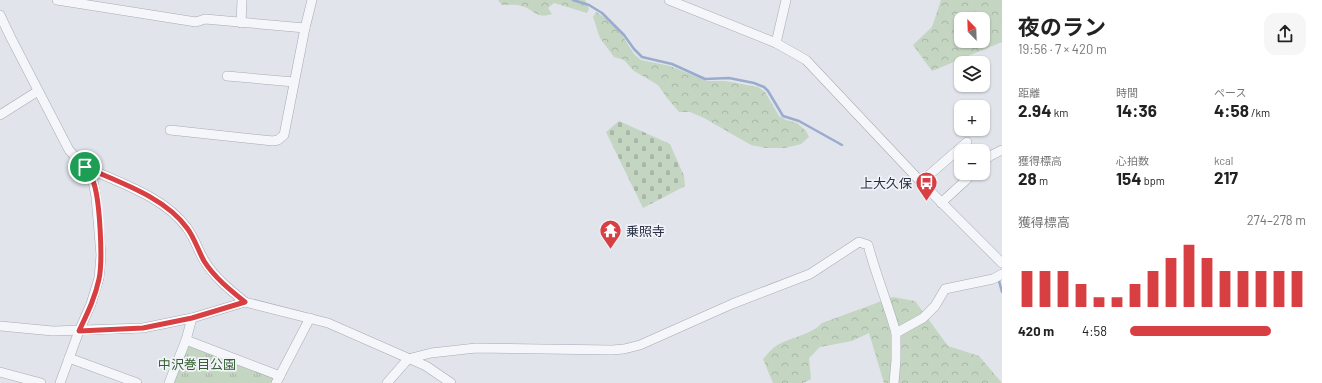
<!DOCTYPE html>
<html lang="ja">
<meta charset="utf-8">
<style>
body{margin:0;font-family:Barlow,"Noto Sans JP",sans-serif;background:#f6f6f6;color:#222;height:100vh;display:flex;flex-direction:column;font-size:15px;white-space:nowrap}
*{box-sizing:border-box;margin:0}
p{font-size:13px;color:#767676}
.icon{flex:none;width:22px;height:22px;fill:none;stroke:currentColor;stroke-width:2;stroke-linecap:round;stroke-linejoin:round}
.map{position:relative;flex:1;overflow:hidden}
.side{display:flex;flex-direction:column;background:#fff;width:320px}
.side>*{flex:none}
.needle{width:26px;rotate:337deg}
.buttons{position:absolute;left:954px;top:12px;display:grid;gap:8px}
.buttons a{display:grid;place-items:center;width:36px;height:36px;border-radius:8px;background:#fff;box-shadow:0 1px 3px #0004;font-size:20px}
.pin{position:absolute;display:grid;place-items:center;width:34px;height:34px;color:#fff;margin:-17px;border:2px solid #fff;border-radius:50%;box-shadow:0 1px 4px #0007}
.round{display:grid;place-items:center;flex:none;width:42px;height:42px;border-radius:12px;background:#f6f6f6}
.summary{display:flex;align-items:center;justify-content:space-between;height:68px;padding:0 16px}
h1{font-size:22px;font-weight:700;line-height:30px}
.figures{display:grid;grid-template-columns:repeat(3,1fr);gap:6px;height:68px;padding:4px 16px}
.figures div{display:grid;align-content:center}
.figures b{font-size:17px;font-weight:700}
.figures small{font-size:11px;font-weight:400}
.figures p{font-size:11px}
.chart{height:112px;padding:8px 16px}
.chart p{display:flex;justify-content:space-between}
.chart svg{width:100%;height:72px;margin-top:4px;stroke:#d83f42;stroke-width:6}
ul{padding:0 16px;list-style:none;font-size:13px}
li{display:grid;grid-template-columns:64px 48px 1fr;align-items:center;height:30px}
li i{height:10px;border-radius:5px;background:#d83f42}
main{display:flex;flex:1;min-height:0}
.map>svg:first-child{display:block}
</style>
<main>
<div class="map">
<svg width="1002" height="383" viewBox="0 0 1002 383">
<defs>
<pattern id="grass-tufts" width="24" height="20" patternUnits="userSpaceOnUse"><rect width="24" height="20" fill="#c4d5c2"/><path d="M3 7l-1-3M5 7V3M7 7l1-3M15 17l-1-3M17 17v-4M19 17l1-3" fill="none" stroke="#a8b7a8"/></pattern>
<pattern id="forest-crowns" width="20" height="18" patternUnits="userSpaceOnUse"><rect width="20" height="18" fill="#c4d5c2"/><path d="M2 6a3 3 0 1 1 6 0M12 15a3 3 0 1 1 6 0" fill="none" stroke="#a8b7a8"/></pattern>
<pattern id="cemetery-stones" width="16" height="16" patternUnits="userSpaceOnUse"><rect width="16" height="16" fill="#c4d5c2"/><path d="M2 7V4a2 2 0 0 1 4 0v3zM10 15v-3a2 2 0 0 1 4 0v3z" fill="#a8b7a8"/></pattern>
</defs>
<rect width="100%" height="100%" fill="#e1e4eb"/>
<!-- grass -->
<path fill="url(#grass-tufts)" d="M186,340L280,376L276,383H169Z"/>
<!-- forest -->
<g fill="url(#forest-crowns)" fill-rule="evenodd">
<path d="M498,0H585L589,9L587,13L554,3L548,8L552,14C535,19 535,10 522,6C516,4 508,5 502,5Z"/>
<path d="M941,0H1002V42L932,71L913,45L932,27ZM961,19H983V41H961Z"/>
<path d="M596,12L608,20L622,35L634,54L641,60L670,66L707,81H725L758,87L765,92L779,116L786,120L797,123L806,131L809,137L801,144L785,148H766L751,145L704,118L690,112H679L667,98L658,85L634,71L624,60L614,57L600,38L593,17Z"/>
<path d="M893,297L915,301L948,346L979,356L1002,383H884L869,333L852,341L820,347L809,358L811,379L803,383H773L763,359C766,356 769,352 772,349C786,337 809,337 822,323Z"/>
</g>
<!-- cemetery -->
<path fill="url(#cemetery-stones)" d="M619,121L670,144L684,176L685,186L643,208L606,132Z"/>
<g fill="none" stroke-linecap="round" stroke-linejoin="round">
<!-- stream -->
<g stroke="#9aaccd" stroke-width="2.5">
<path d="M573,0L589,5L602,13L624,35L634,49L642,57L672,64L705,79L729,78L754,83L764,87L768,91L783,116L799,121L842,145"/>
<path d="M999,281L1002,292"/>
</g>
<defs>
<g id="minor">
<path d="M57,0L196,22L205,19L305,28"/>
<path d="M669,0L776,43L806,60L921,182L1002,263"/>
<path d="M0,15L11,38L69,150L85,167L93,181L96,197L101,255L99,278L91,304L79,331L60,383"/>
<path d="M241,23L242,0"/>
<path d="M776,43L786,0"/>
<path d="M227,76L294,82"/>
<path d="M0,115L38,91"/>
<path d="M170,130L273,141L278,140L284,135L305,28L312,0"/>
<path d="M983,162L990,156L1002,150"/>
<path d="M85,167C118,182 165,197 187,228C194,237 198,250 204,260C214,277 230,290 245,302"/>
<path d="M921,182L967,142"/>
<path d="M941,203L966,180L972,173"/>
<path d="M0,326L53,331L143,328L192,318L245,302L328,323L426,366L451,383"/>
<path d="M186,340L280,376"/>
<path d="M69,358L137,383"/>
<path d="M0,372L41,383"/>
<path d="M169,383L186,340L192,318"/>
<path d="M276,383L310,318"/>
<path d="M387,383L408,359L431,353L476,348L612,350L624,349L640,345L732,304L810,274L859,242L868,245C876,275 888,304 896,333L923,318L935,306L945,289L993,279L1002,274"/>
<path d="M894,383L896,360V333"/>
</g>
</defs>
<!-- minor casing -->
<use href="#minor" stroke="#a6aab6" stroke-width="10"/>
<!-- minor -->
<use href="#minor" stroke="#f5f6f9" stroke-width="9"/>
</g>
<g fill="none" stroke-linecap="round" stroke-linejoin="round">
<defs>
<path id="route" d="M85,167C118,182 165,197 187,228C194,237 198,250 204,261C214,277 230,290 245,302L192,318L143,328L79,331C87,314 95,298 99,279C103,261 100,198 93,181C91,176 88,172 85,167Z"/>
</defs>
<!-- route casing -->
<use href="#route" stroke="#fff" stroke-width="8"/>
<!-- route -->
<use href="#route" stroke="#d83f42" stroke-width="5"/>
</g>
<!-- icons -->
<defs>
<symbol id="bus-pin" viewBox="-11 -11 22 30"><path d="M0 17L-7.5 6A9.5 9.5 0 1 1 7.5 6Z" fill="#d83f42" stroke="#f1f3f8"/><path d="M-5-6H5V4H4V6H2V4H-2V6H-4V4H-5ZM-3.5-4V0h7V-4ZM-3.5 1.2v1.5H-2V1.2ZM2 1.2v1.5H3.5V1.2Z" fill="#fff"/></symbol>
<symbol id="temple-pin" viewBox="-11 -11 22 30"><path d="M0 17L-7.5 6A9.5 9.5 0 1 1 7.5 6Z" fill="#d83f42" stroke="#f1f3f8"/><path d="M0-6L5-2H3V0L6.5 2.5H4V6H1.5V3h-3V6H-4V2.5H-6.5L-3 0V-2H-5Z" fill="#fff"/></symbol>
</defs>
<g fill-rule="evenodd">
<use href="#bus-pin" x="914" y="170" width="25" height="34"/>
<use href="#temple-pin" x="598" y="218" width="25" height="34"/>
</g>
<g text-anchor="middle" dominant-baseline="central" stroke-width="3.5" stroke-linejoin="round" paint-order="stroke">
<!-- poi labels -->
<g font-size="13" fill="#282f44" stroke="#f1f3f8" text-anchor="end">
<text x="912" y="183">上大久保</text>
<text x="626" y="231" text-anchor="start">乗照寺</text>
</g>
<!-- park labels -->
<g font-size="13" fill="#376135" stroke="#f1f3f8">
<text x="197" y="364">中沢巻目公園</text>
</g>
</g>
</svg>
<div class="buttons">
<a><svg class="needle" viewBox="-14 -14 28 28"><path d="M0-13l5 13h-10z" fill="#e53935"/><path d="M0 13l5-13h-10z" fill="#767676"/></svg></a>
<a><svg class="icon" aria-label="layers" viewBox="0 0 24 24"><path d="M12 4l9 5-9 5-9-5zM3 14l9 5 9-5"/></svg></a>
<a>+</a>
<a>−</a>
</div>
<div class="pin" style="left:85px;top:167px;background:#1e9e55"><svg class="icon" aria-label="arrive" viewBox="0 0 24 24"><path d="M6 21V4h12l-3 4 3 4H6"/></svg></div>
</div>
<section class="side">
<div class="summary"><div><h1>夜のラン</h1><p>19:56 · 7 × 420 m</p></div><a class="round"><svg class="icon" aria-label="share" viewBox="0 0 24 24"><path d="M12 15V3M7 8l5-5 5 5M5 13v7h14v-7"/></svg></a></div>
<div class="figures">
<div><p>距離</p><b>2.94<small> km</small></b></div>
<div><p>時間</p><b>14:36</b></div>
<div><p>ペース</p><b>4:58<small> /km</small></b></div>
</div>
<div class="figures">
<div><p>獲得標高</p><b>28<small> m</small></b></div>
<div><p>心拍数</p><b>154<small> bpm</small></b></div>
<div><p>kcal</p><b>217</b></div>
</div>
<div class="chart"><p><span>獲得標高</span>274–278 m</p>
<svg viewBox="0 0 160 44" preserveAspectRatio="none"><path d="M5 44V22M15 44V22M25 44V22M35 44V30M45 44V38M55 44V38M65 44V30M75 44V22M85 44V14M95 44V6M105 44V14M115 44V22M125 44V22M135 44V22M145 44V22M155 44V22"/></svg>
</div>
<ul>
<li><b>420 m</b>4:58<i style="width:80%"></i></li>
</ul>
</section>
</main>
